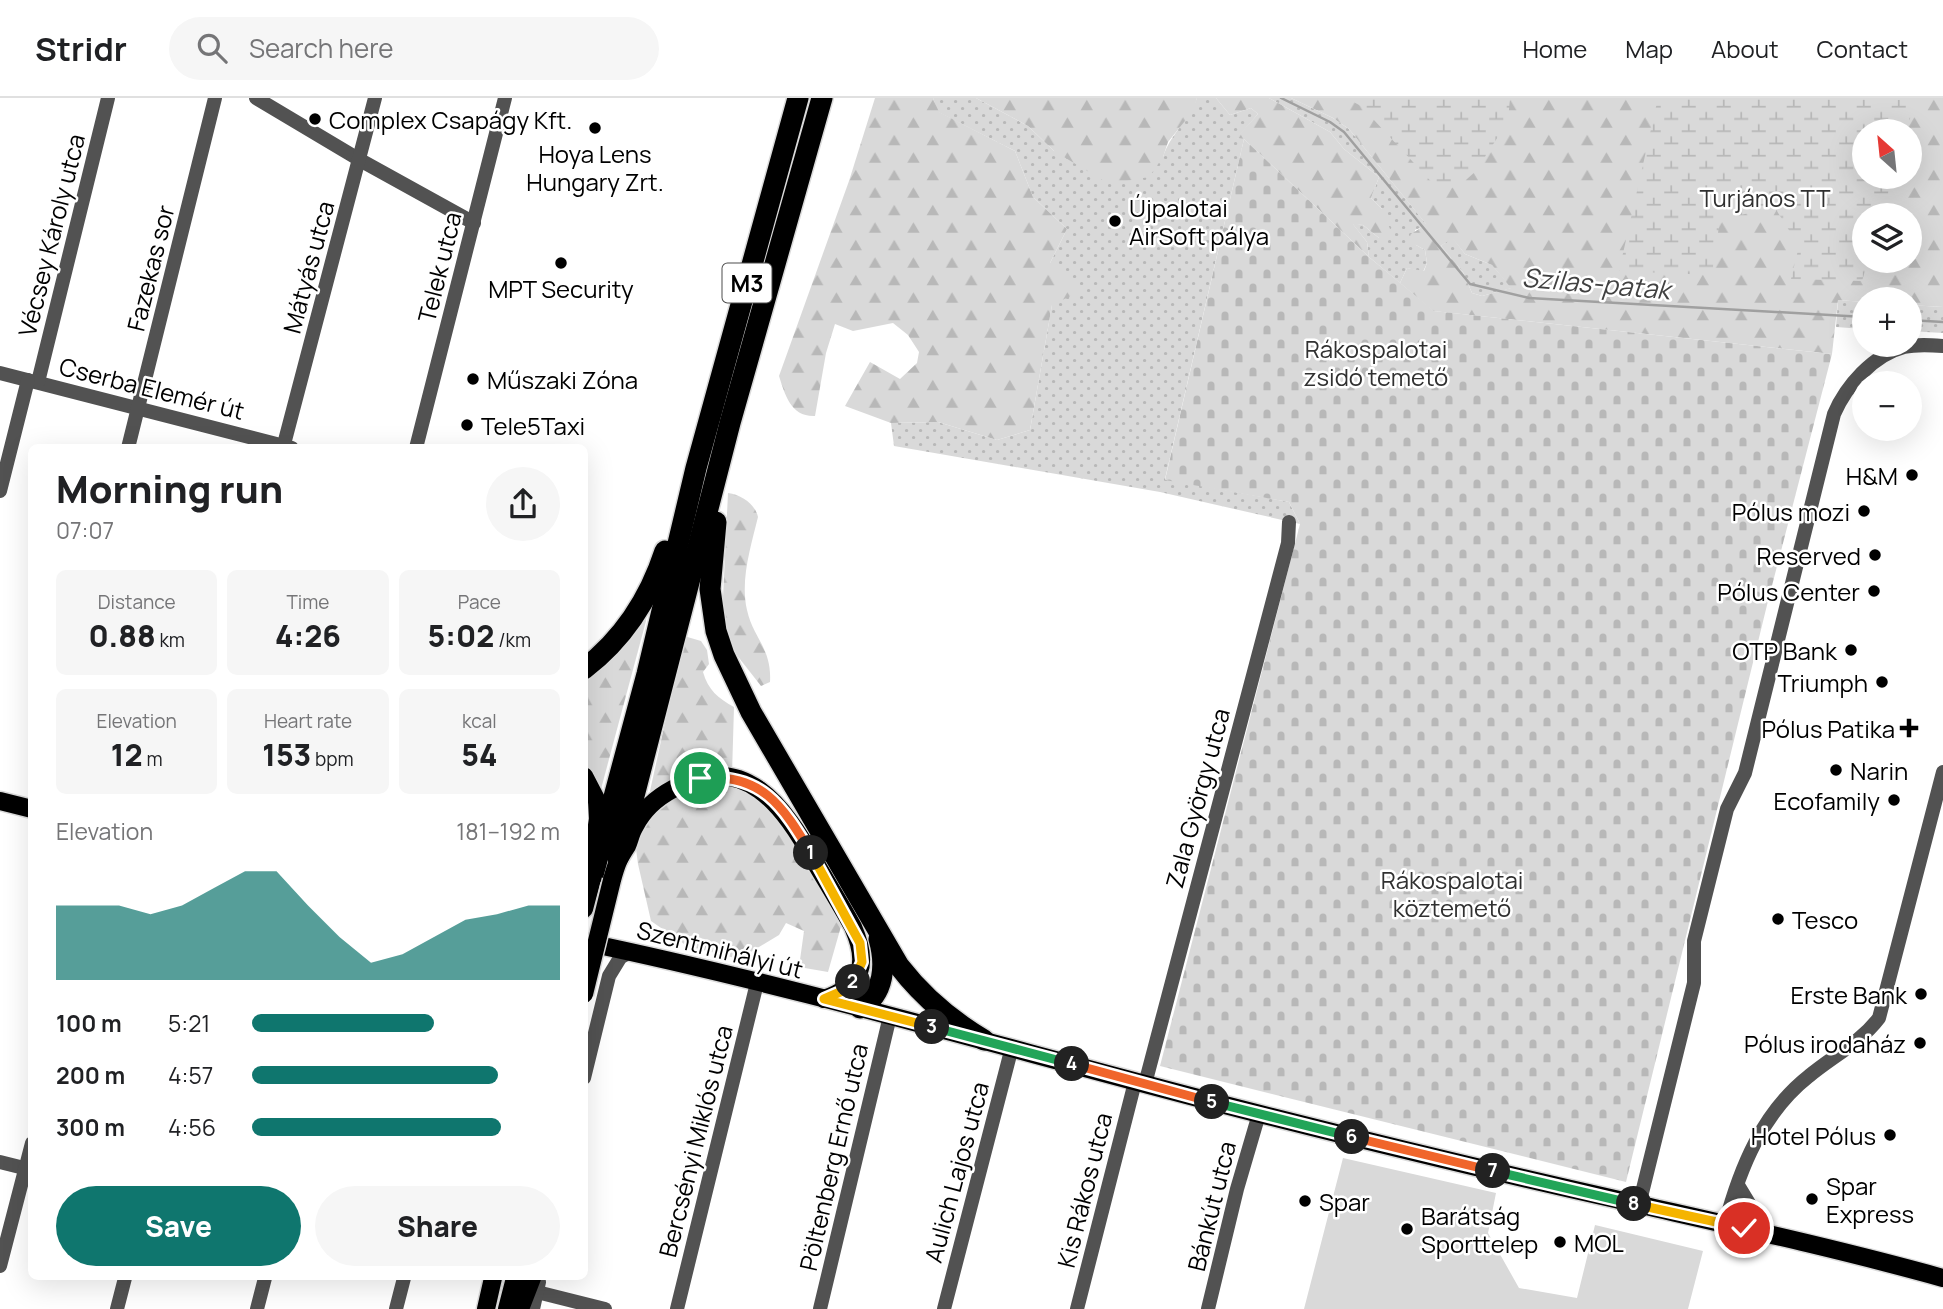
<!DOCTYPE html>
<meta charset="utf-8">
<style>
body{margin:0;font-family:Manrope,sans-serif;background:#f6f6f6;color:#202124;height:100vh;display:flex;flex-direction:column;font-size:26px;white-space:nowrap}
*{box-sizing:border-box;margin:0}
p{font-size:23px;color:#757577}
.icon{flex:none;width:38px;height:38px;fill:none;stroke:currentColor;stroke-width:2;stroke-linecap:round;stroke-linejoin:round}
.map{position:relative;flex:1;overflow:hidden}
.details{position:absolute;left:28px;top:346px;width:560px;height:836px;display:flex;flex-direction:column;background:#fff;border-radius:10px;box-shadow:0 7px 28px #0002}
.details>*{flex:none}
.needle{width:46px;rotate:333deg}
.fabs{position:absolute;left:1852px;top:21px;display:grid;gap:14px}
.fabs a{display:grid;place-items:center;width:70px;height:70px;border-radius:50%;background:#fff;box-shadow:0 7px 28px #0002;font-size:35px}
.pin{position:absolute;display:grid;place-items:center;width:60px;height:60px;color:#fff;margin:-30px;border:4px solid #fff;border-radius:50%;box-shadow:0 2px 7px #0007}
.km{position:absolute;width:35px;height:35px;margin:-18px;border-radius:50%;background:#222;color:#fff;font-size:19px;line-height:35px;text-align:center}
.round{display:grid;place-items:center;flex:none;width:74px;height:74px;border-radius:37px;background:#f6f6f6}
.overview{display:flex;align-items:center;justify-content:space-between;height:119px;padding:0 28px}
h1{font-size:38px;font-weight:800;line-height:52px}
.stats{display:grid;grid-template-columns:repeat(3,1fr);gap:10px;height:119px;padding:7px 28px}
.stats div{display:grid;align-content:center;border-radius:10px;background:#f6f6f6;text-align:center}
.stats b{font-size:30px;font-weight:800}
.stats small{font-size:19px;font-weight:400}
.stats p{font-size:19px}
.chart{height:196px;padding:14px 28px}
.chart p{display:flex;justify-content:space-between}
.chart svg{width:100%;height:126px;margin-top:7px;fill:#0f766e;opacity:.7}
.action{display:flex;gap:14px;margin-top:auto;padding:14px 28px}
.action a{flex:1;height:80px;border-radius:42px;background:#0f766e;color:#fff;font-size:28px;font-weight:800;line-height:80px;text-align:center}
.action a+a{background:#f6f6f6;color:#202124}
ul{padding:0 28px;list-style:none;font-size:23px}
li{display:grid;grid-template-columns:112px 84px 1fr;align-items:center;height:52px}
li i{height:18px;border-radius:9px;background:#0f766e}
header{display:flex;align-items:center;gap:42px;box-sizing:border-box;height:98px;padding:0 35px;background:#fff;border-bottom:2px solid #e0e0e0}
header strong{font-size:33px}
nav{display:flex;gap:38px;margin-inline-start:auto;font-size:24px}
.search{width:490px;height:63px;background:#f6f6f6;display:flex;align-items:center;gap:18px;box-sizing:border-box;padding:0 24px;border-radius:38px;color:#757577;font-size:26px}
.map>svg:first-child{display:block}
</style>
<header>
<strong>Stridr</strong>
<div class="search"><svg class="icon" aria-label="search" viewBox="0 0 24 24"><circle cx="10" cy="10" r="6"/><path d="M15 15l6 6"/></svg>Search here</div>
<nav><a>Home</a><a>Map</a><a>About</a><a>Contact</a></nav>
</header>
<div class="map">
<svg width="1943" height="1211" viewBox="0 0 1943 1211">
<defs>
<pattern id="grass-dots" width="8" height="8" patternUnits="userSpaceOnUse" patternTransform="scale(1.75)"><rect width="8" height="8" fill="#d9d9d9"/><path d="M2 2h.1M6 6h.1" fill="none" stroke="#b8b8b8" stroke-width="1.8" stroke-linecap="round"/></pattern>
<pattern id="forest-firs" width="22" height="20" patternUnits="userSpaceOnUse" patternTransform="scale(1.75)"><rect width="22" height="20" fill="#d9d9d9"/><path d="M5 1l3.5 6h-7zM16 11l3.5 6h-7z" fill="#b8b8b8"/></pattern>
<pattern id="wetland-marsh" width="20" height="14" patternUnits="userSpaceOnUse" patternTransform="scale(1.75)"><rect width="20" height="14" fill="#d9d9d9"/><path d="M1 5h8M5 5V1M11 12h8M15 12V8" fill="none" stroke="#b8b8b8"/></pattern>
<pattern id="cemetery-stones" width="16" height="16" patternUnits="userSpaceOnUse" patternTransform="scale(1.75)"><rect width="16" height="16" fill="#d9d9d9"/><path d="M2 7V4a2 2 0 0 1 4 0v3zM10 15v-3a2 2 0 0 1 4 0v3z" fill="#b8b8b8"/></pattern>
</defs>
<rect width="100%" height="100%" fill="#fff"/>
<!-- grass -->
<g fill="url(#grass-dots)">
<path d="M933,0H976L1028,28L1054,53L1163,59C1170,37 1189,22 1197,0H1216L1230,17L1251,10L1258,16L1237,40L1244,41L1165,381L1289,404L1300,426L1160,394L894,348L891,325L938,324L997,342L1030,332L1052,207L1050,165L1067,131L1033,99L1015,53L938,14Z"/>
<path d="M1269,0H1291L1333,20L1349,31L1427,127L1415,132L1416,147L1425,152L1427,165L1423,174L1407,170L1400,185L1369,159L1367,144L1352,125L1363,127L1379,140L1382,111L1371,100L1379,79L1344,51L1330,34Z"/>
<path d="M1452,139L1465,156L1492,167L1512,190L1482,198L1472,195L1463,174L1441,148Z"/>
<path d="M1838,202L1864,204V231L1836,229Z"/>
<path d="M1909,207L1943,209V235L1909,233Z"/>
</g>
<!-- forest -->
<g fill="url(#forest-firs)" fill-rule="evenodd">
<path d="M875,0H933L939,14L1015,53L1033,99L1067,131L1050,165L1079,194L1052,207L1030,332L997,342L938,324L891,325L845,308L870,264L900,281L917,265L919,254L908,237L893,225L853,233L835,226L826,255L815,318C791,319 785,297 779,278L849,83Z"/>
<path d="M976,0H1197L1193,13L1168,44L1163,59L1149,79L1109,86L1054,53L1028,28Z"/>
<path d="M1216,0H1269L1330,34L1344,51L1379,79L1371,100L1382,111L1392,136L1379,140L1363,127L1353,126L1367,144L1369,159L1244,41L1236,40L1258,16L1251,10L1230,17Z"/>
<path d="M1291,0H1943V209L1909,207V201H1864V204L1838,202L1832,256L1433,213L1400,185L1407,170L1424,173L1427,165L1425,152L1416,147L1410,137L1426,126L1349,31L1333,20ZM1864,33H1909V79H1864ZM1864,117H1909V163H1864ZM1452,140L1465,156L1492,167L1511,190L1482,198L1472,195L1463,174L1441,148Z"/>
<path d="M728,395C742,397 755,406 758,419C751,448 740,482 747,512C753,540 772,550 770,584L761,588L736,556L722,521Z"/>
<path d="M644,513L646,523L601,691L585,667L584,576Z"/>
<path d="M684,538L701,543L707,552L709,566L703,574C708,592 718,600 734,609L732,676L654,698L650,693Z"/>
<path d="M724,684L755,693L779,714L844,818L828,874L799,869L804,833L786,825L779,837L739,861L687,848L651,823L638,766L636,751L639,737L651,716L691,686Z"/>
</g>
<!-- wetland -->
<g fill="url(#wetland-marsh)">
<path d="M1346,0H1510L1508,23L1476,73L1458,89L1438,91L1361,8Z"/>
<path d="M1658,0L1916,2L1906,33H1864V79H1893L1882,117H1864V163H1868L1862,183L1791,181L1799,148L1775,110L1720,121L1712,177L1619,173Z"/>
</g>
<!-- cemetery -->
<path fill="url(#cemetery-stones)" d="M1244,41L1369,159L1434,213L1832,256L1768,503L1626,1084L1160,968L1300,426L1289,404L1165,382Z"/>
<!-- park -->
<path fill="#d9d9d9" d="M1343,1060L1496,1095L1488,1135L1519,1190L1577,1200L1595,1127L1703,1153L1688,1211H1304Z"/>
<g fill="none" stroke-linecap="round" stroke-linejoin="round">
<!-- stream -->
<g stroke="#a0a0a0" stroke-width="2.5">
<path d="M1281,0L1330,24L1344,34L1470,186L1529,200L1864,219"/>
<path d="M1909,222L1943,224"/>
</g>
<defs>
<g id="major">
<path d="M584,678L597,703L598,721L592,759L593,777L584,811"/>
<path d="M0,703L32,711"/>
<path d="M612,782C617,764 618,762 627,748C630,741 631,734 635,728C643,712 658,699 673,691C745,651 784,709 815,764C828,786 841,807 853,829C869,866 863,887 824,901"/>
<path d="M584,844C819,893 1048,963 1280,1021C1391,1049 1503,1076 1615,1101C1724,1126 1835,1150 1943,1180"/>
<path d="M486,1211L493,1180"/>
<path d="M507,1211L515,1180"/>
<path d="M520,1211L532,1180"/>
</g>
<g id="highway">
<path d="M716,424L710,491L716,533L724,557L751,614L899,868C923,899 950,922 984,942"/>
<path d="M584,571C623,541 650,499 665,453"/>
<path d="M618,760L730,325L822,0"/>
<path d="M593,777L647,576L696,370L798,0"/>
<path d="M860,910C885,896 886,866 879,841"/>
</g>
</defs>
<!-- major casing -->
<use href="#major" stroke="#dbdbdb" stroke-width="21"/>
<!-- highway casing -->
<use href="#highway" stroke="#dbdbdb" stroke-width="24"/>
<!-- minor -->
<g stroke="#525252" stroke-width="14">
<path d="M256,0L360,62L474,125"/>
<path d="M0,275L292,350"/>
<path d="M38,284L108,0"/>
<path d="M128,350L215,0"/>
<path d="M283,350L375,0"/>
<path d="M416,350L505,0"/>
<path d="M0,393L28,282"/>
<path d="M584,980L609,878L620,860L629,854"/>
<path d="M1145,986L1288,445L1289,424"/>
<path d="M0,1064L32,1072"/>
<path d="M1738,1087L1767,1135"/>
<path d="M1639,1107L1694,885V843L1727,711L1745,675L1834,316C1846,288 1873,257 1904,249C1917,246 1930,247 1943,248"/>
<path d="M1725,1126C1740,1070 1762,1015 1809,978C1833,958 1860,945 1879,920L1943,674"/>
<path d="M0,1168L32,1045"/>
<path d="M537,1194L605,1211"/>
<path d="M117,1211L125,1180"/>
<path d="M257,1211L265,1180"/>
<path d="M396,1211L404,1180"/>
<path d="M533,1211L539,1184"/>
<path d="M677,1211L757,885"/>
<path d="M820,1211L890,918"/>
<path d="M944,1211L1012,949"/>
<path d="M1077,1211L1135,984"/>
<path d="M1208,1211L1237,1091L1259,1016"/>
</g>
<!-- major -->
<use href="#major" stroke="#000" stroke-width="18"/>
<!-- highway -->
<use href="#highway" stroke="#000" stroke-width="21"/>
<defs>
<path id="major-bridge" d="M584,896L612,782"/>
</defs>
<!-- major-bridge casing -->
<use href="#major-bridge" stroke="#dbdbdb" stroke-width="21" stroke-linecap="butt"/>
<!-- major-bridge -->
<use href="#major-bridge" stroke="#000" stroke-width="18"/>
</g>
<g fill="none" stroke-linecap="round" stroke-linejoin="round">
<defs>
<path id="split-1" d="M700,680C762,675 782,707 811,755"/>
<path id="split-2" d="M811,755L860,845L862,864L853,884"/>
<path id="split-3" d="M853,884L847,891L824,901L932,929"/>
<path id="split-4" d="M932,929L1072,966"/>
<path id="split-5" d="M1072,966L1212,1004"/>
<path id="split-6" d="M1212,1004L1352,1039"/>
<path id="split-7" d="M1352,1039L1493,1073"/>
<path id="split-8" d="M1493,1073L1634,1106"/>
<path id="split-9" d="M1634,1106L1744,1130"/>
</defs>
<!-- split-1 casing -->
<use href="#split-1" stroke="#fff" stroke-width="14"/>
<!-- split-2 casing -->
<use href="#split-2" stroke="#fff" stroke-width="14"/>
<!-- split-3 casing -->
<use href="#split-3" stroke="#fff" stroke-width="14"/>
<!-- split-4 casing -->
<use href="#split-4" stroke="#fff" stroke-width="14"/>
<!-- split-5 casing -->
<use href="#split-5" stroke="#fff" stroke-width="14"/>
<!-- split-6 casing -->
<use href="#split-6" stroke="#fff" stroke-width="14"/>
<!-- split-7 casing -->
<use href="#split-7" stroke="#fff" stroke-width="14"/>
<!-- split-8 casing -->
<use href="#split-8" stroke="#fff" stroke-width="14"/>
<!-- split-9 casing -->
<use href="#split-9" stroke="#fff" stroke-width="14"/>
<!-- split-1 -->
<use href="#split-1" stroke="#f0652b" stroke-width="9"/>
<!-- split-2 -->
<use href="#split-2" stroke="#f5b400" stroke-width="9"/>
<!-- split-3 -->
<use href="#split-3" stroke="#f5b400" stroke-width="9"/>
<!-- split-4 -->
<use href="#split-4" stroke="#22a559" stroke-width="9"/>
<!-- split-5 -->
<use href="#split-5" stroke="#f0652b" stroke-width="9"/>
<!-- split-6 -->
<use href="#split-6" stroke="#22a559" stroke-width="9"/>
<!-- split-7 -->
<use href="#split-7" stroke="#f0652b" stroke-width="9"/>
<!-- split-8 -->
<use href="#split-8" stroke="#22a559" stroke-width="9"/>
<!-- split-9 -->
<use href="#split-9" stroke="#f5b400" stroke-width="9"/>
</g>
<!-- markers -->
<g fill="#000" stroke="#fff" stroke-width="2.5">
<circle cx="315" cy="21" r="7"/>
<circle cx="595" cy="30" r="7"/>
<circle cx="1115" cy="123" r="7"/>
<circle cx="561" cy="165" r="7"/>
<circle cx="473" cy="281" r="7"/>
<circle cx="467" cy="327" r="7"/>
<circle cx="1912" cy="377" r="7"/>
<circle cx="1864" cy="413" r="7"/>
<circle cx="1875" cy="457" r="7"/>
<circle cx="1874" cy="493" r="7"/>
<circle cx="1851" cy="552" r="7"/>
<circle cx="1882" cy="584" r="7"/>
<path d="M1905.5 619.5h7v7h7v7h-7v7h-7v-7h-7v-7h7z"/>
<circle cx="1836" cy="672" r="7"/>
<circle cx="1894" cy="702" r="7"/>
<circle cx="1778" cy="821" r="7"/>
<circle cx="1921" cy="896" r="7"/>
<circle cx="1920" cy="945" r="7"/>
<circle cx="1890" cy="1037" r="7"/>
<circle cx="1812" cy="1101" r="7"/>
<circle cx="1305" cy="1103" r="7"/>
<circle cx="1407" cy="1131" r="7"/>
<circle cx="1560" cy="1144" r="7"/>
</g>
<g text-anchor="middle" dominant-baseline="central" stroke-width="5" stroke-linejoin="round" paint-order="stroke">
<!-- shield labels -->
<rect fill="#fff" stroke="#4c4c4c" stroke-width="2" x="722.5" y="165.5" width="49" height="39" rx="5"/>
<g font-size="23" font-weight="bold" fill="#000">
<text x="747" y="185">M3</text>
</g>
<!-- poi labels -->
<g font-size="24" fill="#000" stroke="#fff" text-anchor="end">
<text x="329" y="21" text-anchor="start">Complex Csapágy Kft.</text>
<text x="595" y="55" text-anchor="middle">Hoya Lens<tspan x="595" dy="28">Hungary Zrt.</tspan></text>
<text x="1129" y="109" text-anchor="start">Újpalotai<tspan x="1129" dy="28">AirSoft pálya</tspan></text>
<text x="561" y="190" text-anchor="middle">MPT Security</text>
<text x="487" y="281" text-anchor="start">Műszaki Zóna</text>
<text x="481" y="327" text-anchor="start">Tele5Taxi</text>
<text x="1898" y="377">H&amp;M</text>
<text x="1850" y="413">Pólus mozi</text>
<text x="1861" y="457">Reserved</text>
<text x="1860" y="493">Pólus Center</text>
<text x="1837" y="552">OTP Bank</text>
<text x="1868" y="584">Triumph</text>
<text x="1895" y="630">Pólus Patika</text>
<text x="1850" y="672" text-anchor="start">Narin</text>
<text x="1880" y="702">Ecofamily</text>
<text x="1792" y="821" text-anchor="start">Tesco</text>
<text x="1907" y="896">Erste Bank</text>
<text x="1906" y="945">Pólus irodaház</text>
<text x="1876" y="1037">Hotel Pólus</text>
<text x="1826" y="1087" text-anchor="start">Spar<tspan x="1826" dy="28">Express</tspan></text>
<text x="1319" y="1103" text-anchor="start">Spar</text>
<text x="1421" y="1117" text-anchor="start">Barátság<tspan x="1421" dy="28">Sporttelep</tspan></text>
<text x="1574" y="1144" text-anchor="start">MOL</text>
</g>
<!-- park labels -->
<g font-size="24" fill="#303030" stroke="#fff">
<text x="1765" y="99">Turjános TT</text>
<text x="1376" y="250">Rákospalotai<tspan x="1376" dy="28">zsidó temető</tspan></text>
<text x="1452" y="781">Rákospalotai<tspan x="1452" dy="28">köztemető</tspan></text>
</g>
<!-- street labels -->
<g font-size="24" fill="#000" stroke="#fff">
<text transform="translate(51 137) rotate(-76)">Vécsey Károly utca</text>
<text transform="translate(308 169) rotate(-75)">Mátyás utca</text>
<text transform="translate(439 169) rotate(-76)">Telek utca</text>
<text transform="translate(150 170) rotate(-76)">Fazekas sor</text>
<text transform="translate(152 290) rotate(14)">Cserba Elemér út</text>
<text transform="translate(1197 700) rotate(-75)">Zala György utca</text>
<text transform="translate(720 851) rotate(14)">Szentmihályi út</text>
<text transform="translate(695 1043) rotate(-76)">Bercsényi Miklós utca</text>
<text transform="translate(833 1059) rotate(-77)">Pöltenberg Ernő utca</text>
<text transform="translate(956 1074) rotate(-75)">Aulich Lajos utca</text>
<text transform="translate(1084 1092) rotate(-76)">Kis Rákos utca</text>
<text transform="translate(1211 1108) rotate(-76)">Bánkút utca</text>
</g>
<!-- water labels -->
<g font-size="26" font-style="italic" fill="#414141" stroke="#fff">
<text transform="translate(1596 185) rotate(5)">Szilas-patak</text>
</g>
</g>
</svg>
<div class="fabs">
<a><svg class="needle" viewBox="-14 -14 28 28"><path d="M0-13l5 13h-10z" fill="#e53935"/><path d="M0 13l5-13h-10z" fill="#757577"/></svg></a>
<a><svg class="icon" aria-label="layers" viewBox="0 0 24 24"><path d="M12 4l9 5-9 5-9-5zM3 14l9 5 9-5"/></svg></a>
<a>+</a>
<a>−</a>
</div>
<div class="pin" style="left:700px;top:680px;background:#1e9e55"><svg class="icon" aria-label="arrive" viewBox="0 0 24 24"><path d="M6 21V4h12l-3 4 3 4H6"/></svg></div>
<div class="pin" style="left:1744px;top:1130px;background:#d93025"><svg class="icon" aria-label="check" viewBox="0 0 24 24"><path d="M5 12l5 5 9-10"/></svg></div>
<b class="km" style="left:811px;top:755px">1</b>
<b class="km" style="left:853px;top:884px">2</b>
<b class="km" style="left:932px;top:929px">3</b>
<b class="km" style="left:1072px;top:966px">4</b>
<b class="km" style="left:1212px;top:1004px">5</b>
<b class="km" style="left:1352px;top:1039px">6</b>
<b class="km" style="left:1493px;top:1073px">7</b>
<b class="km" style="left:1634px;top:1106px">8</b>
<section class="details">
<div class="overview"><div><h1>Morning run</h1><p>07:07</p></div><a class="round"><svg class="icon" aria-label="share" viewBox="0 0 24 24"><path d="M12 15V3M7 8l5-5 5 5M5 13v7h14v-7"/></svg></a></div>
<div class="stats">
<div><p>Distance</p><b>0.88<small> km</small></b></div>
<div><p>Time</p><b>4:26</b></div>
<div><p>Pace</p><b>5:02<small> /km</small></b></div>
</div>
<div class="stats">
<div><p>Elevation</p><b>12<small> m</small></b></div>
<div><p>Heart rate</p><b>153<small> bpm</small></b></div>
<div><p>kcal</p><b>54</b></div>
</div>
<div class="chart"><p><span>Elevation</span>181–192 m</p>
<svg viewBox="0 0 160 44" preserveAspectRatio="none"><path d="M0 44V18L10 18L20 18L30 21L40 18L50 12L60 6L70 6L80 18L90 29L100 38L110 35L120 29L130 23L140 21L150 18L160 18V44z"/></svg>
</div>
<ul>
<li><b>100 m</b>5:21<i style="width:59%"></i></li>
<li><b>200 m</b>4:57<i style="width:80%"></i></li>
<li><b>300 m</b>4:56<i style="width:81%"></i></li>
</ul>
<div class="action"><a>Save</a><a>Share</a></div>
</section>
</div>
